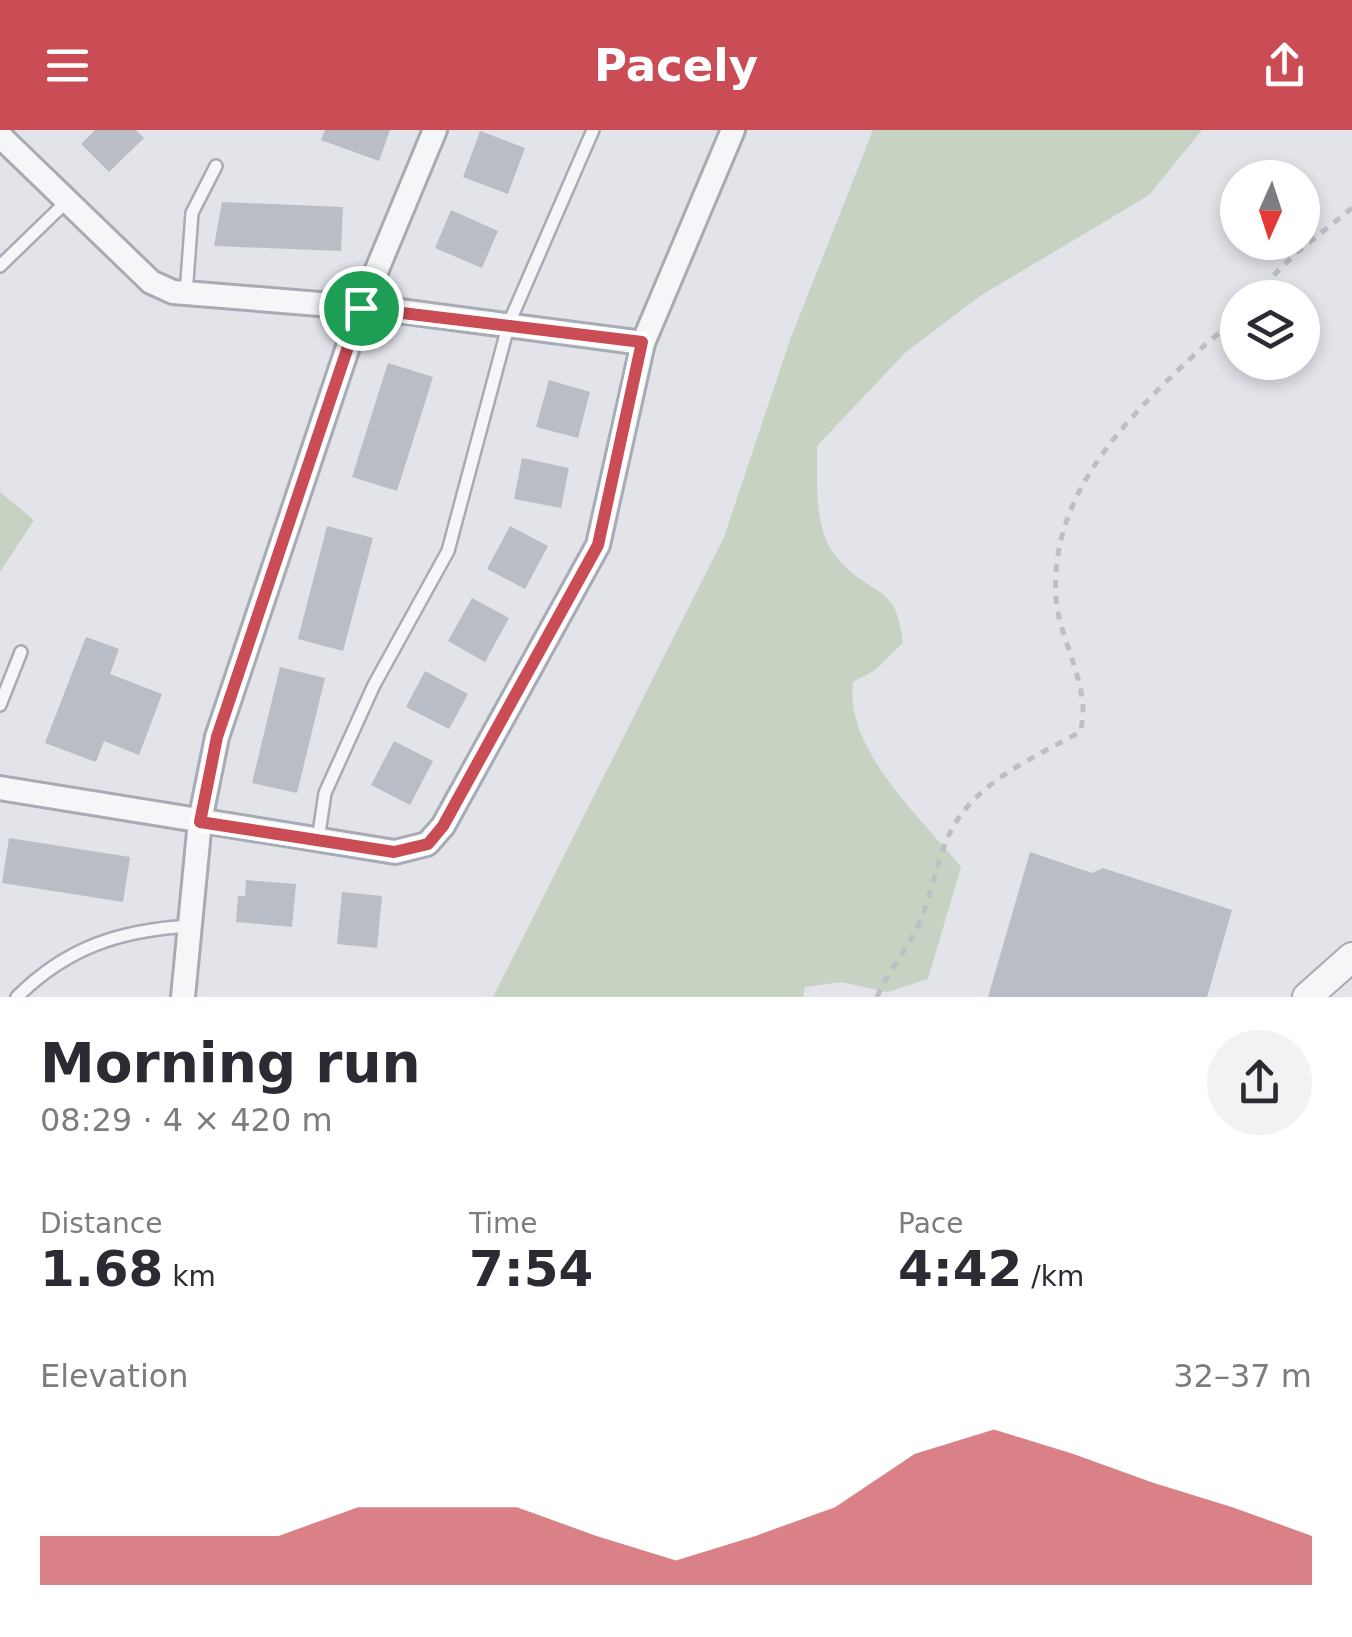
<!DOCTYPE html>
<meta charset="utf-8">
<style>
body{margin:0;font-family:"DejaVu Sans",sans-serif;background:#f2f2f3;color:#2b2b33;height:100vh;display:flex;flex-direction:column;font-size:38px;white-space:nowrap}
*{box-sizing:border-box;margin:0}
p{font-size:32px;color:#7c7c81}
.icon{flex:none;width:55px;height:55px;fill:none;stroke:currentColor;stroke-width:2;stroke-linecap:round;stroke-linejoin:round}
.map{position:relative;height:867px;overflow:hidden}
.side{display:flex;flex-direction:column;background:#fff;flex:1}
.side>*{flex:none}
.needle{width:65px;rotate:183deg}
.controls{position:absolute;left:1220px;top:30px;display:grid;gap:20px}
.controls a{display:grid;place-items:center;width:100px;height:100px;border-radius:50%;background:#fff;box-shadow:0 5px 15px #0003;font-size:50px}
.pin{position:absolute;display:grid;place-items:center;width:85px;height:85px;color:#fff;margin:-42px;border:5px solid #fff;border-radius:50%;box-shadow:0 2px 10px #0007}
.round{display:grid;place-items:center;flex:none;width:105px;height:105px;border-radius:52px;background:#f2f2f3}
.head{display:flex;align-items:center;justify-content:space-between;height:170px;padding:0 40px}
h1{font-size:55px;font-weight:800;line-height:75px}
.metrics{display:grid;grid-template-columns:repeat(3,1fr);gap:15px;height:170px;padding:10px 40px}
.metrics div{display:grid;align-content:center}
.metrics b{font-size:50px;font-weight:800}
.metrics small{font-size:28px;font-weight:400}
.metrics p{font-size:28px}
.chart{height:280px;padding:20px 40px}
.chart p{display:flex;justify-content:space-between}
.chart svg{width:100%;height:180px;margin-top:10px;fill:#ca4c55;opacity:.7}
header{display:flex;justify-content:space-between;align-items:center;height:130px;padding:0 40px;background:#ca4c55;color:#fff;font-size:45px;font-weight:800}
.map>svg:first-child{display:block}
</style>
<header><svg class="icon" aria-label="menu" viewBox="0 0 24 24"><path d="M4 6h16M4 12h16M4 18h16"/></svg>Pacely<svg class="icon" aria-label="share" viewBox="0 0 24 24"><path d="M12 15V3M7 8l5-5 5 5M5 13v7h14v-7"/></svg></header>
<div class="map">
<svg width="1352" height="867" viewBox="0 0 1352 867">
<rect width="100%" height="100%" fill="#e2e4ea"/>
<!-- green -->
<g fill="#c6d3c3">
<path d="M873,0H1202L1149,65L980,166L905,223L817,316C818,354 812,400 839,430C871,467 897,452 903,513L875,540L853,552C844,620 921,687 961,737L928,849L888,862L841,852L805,857L803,867H493L724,407L790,210Z"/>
<path d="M0,362L34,390L0,442Z"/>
</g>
<!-- building -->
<g fill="#b9bdc6">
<path d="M95,0H136L144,8L109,42L81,14Z"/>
<path d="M325,0H390L379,31L321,10Z"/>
<path d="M480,1L525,18L508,64L463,47Z"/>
<path d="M222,72L343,77L341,121L214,116Z"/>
<path d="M451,80L498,101L482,138L435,118Z"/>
<path d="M388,233L433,247L397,361L352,347Z"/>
<path d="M549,250L590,262L578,308L536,297Z"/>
<path d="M522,328L569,338L561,378L514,369Z"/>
<path d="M327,396L373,408L343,521L298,509Z"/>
<path d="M510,396L548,416L525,459L487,439Z"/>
<path d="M472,468L509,488L485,532L448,511Z"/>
<path d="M86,507L119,519L110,544L162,564L139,625L104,611L96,632L45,613Z"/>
<path d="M280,537L325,548L297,663L252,653Z"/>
<path d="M425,541L468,564L449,599L406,577Z"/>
<path d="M394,611L433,631L410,675L371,655Z"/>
<path d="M9,708L130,727L123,772L2,753Z"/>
<path d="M1030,722L1092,743L1103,738L1232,780L1207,867H988Z"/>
<path d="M246,750L296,754L292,797L236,792L238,766H245Z"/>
<path d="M342,762L382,766L377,818L337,814Z"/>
</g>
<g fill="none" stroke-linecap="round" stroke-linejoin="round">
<defs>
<g id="service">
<path d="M0,136L65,73"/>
<path d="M186,164L192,83L216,36"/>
<path d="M0,575L21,522"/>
<path d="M318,710L325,663L374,555L448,421L509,193L593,0"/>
<path d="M17,867C67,817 121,800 190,796"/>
</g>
<g id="minor">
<path d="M0,6L151,152L173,162L392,180L643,213"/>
<path d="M0,658L395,722L427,714L443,696L598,415L643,213L733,0"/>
<path d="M183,867L200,691L217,607L361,178L435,0"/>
</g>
<path id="tertiary" d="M1307,867L1352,827"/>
</defs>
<!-- service casing -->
<use href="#service" stroke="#a7abb4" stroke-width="16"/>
<!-- minor casing -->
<use href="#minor" stroke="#a7abb4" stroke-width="28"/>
<!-- tertiary casing -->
<use href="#tertiary" stroke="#a7abb4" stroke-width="32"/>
<!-- path -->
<g stroke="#bcbfc5" stroke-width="5" stroke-dasharray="8 8" stroke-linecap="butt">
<path d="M1251,168L1295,124L1352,78"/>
<path d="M877,867C888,841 908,819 919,793C932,765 936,732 949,705C973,653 1033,628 1080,602C1093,560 1060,513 1056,469C1049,367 1122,293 1193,226C1207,212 1225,200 1238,184"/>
</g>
<!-- service -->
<use href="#service" stroke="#f5f6f8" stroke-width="11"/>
<!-- minor -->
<use href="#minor" stroke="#f5f6f8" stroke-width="22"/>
<!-- tertiary -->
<use href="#tertiary" stroke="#f5f6f8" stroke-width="28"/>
</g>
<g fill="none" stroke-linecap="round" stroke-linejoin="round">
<defs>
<path id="route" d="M361,178L642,212L598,415L443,696L428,714L394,722L200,692L217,607Z"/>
</defs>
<!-- route casing -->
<use href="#route" stroke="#fff" stroke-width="20"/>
<!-- route -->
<use href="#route" stroke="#ca4c55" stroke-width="12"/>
</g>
</svg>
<div class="controls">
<a><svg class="needle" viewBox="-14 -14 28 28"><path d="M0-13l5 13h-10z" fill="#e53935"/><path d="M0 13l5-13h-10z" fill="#7c7c81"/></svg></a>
<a><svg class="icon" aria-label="layers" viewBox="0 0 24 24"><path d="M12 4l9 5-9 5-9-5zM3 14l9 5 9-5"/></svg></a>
</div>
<div class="pin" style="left:361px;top:178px;background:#1e9e55"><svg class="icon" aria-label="arrive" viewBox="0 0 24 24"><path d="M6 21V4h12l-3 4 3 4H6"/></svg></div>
</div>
<section class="side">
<div class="head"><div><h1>Morning run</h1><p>08:29 · 4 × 420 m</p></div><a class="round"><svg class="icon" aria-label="share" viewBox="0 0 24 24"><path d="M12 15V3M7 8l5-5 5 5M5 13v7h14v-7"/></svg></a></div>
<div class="metrics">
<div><p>Distance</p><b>1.68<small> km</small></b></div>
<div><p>Time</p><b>7:54</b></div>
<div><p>Pace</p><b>4:42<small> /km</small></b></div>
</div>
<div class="chart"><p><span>Elevation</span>32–37 m</p>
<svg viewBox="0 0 160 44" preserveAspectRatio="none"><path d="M0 44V32L10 32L20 32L30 32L40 25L50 25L60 25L70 32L80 38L90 32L100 25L110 12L120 6L130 12L140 19L150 25L160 32V44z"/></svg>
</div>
</section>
